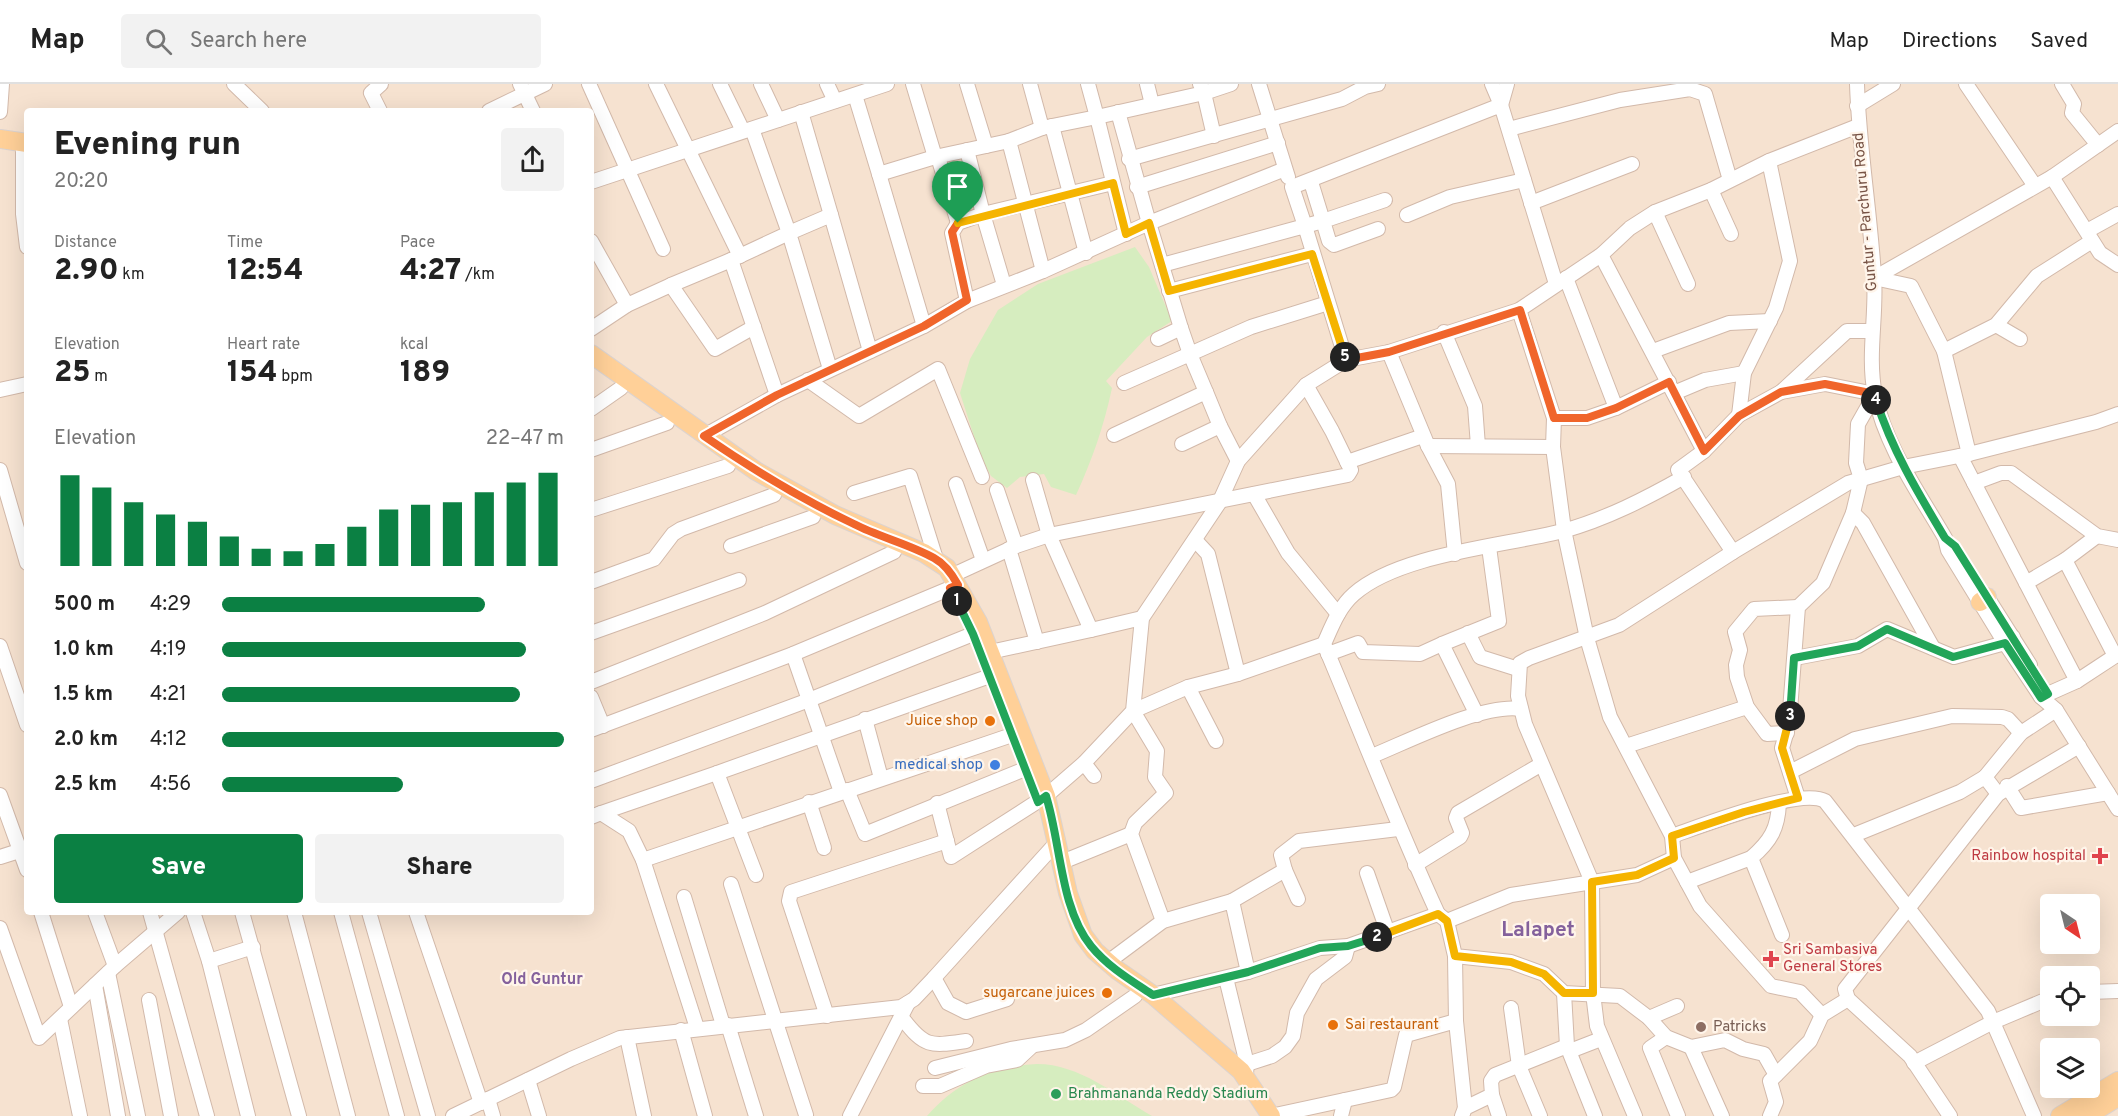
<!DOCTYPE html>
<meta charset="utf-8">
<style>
body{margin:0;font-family:Overpass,sans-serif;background:#f2f2f2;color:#222;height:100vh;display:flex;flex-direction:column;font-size:22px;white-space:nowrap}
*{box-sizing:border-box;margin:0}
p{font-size:20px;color:#767676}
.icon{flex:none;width:33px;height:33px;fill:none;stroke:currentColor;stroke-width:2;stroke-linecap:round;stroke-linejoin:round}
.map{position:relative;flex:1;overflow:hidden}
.details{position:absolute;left:24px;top:24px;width:570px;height:807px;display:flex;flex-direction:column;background:#fff;border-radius:6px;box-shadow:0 6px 24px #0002}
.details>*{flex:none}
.needle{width:39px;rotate:145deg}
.fabs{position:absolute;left:2040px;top:810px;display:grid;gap:12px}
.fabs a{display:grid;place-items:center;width:60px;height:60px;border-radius:6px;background:#fff;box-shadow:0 6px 24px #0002;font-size:30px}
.pin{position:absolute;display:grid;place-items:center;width:51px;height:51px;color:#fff;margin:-62px -26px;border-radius:50% 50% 50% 0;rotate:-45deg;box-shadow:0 0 6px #0007}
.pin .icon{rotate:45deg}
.km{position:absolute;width:30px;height:30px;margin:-15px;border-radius:50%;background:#222;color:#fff;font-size:16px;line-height:30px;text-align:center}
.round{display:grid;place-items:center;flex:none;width:63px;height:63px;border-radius:6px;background:#f2f2f2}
.summary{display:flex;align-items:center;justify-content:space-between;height:102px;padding:0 30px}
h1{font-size:33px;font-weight:800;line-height:45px}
.stats{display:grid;grid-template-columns:repeat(3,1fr);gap:9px;height:102px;padding:6px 30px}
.stats div{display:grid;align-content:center}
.stats b{font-size:30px;font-weight:800}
.stats small{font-size:16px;font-weight:400}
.stats p{font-size:16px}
.chart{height:168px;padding:12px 30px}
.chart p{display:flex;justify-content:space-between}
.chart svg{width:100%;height:108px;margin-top:6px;stroke:#0b8043;stroke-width:6}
.cta{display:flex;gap:12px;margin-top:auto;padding:12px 30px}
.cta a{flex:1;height:69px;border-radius:6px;background:#0b8043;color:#fff;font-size:24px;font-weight:800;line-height:69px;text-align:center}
.cta a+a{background:#f2f2f2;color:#222}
ul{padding:0 30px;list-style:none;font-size:20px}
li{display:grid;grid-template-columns:96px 72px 1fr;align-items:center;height:45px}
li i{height:15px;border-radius:8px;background:#0b8043}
header{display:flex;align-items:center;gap:36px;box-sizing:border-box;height:84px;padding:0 30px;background:#fff;border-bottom:2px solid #e0e0e0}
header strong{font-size:28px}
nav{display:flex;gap:33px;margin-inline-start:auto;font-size:21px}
.search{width:420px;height:54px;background:#f2f2f2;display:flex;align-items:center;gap:15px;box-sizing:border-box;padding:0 21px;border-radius:6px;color:#767676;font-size:22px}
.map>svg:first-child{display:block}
</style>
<header>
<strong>Map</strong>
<div class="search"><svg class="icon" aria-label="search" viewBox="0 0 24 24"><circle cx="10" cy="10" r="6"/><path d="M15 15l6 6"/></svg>Search here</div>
<nav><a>Map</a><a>Directions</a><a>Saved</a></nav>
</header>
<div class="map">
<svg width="2118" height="1032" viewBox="0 0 2118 1032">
<rect width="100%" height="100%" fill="#fef1e2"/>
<!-- residential -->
<path fill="#f6e2d0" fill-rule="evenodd" d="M0,0H2118V1032H0ZM27,27H591V828H27ZM2050,820H2090V860H2050ZM2050,892H2090V932H2050ZM2050,964H2090V1004H2050Z"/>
<!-- green -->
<g fill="#d6edbf">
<path d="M1135,163L1149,183L1172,237L1147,253L1106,297L1112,304C1104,342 1092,376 1076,411L1051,403L1044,390L1020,393L1007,404L991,392L980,371L960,309L970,275L998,226L1038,200Z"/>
<path d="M1037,980C1079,980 1116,1011 1152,1032H927C957,998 992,982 1037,980Z"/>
</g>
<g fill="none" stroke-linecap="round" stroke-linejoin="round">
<defs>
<g id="minor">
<path d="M234,0L262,27"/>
<path d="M520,0L533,27"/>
<path d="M589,0L663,165"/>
<path d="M656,0L740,172"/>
<path d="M720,0L743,47"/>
<path d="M761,0L778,36"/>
<path d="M827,0L835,17"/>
<path d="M913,0L935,73L986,62"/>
<path d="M967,0L986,62L1009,57"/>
<path d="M1030,0L1042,44L1097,33L1088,0"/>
<path d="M1147,0L1152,20"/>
<path d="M1259,0L1288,93"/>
<path d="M1492,0L1501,21"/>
<path d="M1857,0C1859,64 1870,127 1874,192C1877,231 1867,271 1875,311C1885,362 1919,409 1945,454L1948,466L2005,559L2041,613L2056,626L2118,725"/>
<path d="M1966,0L2035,102"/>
<path d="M2062,0L2074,20L2072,29L2098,61"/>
<path d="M855,11L879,90L935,73"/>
<path d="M1501,21L1507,0"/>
<path d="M1857,22L1893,0"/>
<path d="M380,27L371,9L381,0"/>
<path d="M489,27L545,0"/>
<path d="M0,28L2,0"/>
<path d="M801,28L831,131"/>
<path d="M1118,28L1149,139L1285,85"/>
<path d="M1052,42L1086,169"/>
<path d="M1042,44L1009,57L1043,187"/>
<path d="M752,45L789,149L731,176L777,311"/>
<path d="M1509,45L1620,16L1690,5L1705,10L1730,96"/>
<path d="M1214,52L1204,9L1231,0"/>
<path d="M23,58V130L27,163"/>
<path d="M938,73L958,139"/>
<path d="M1129,75L1342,15L1365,3L1378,0"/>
<path d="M879,90L924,242"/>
<path d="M2052,93L2100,169L2118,181"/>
<path d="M591,98L887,0"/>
<path d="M1311,98L1323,137L1305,142L1292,103L1501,21L1556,200"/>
<path d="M1137,103L1278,59"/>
<path d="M1711,106L1731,150"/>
<path d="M1531,119L1632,80"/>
<path d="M1655,128L1688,200"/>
<path d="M1407,131L1450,113L1524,96"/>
<path d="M1378,145L1334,161L1329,157L1323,137L1385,116"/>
<path d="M2087,147L2118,130"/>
<path d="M1126,150L1097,33L1204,9L1200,0"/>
<path d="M591,157L627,221"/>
<path d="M1601,171L1704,367"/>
<path d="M1162,181L1305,142L1346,276"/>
<path d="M1874,194L2052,93L2118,47"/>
<path d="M1874,194L1911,202L1944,267L1969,370"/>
<path d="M671,201L731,176"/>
<path d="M1004,201L983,130L1113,99"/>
<path d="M1169,207L1312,170"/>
<path d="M967,217L952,149L958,139L983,130L967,66"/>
<path d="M1519,226L1554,334L1553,363L1564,446L1587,554L1610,633L1672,752L1674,774L1700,822L1771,902L1800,908L1822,931"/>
<path d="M1996,241L2020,255"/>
<path d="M591,245L627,221L671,201L715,265L754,243"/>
<path d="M1444,248L1475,322L1478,362"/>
<path d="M1158,255L1181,244L1190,270L1251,243L1328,219"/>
<path d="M1653,267L1729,239L1770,237"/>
<path d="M1944,267L1996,241L2037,192L2092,157"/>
<path d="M1389,268L1428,362L1448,400L1455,470"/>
<path d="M830,285L789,149L831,131L870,267"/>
<path d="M808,296L859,332L938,285L982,393"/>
<path d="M1124,299L1190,270L1206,308"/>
<path d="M0,306L27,300"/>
<path d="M1781,308L1847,247H1872"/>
<path d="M1674,309L1705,296L1744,289"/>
<path d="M1616,324L1669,298"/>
<path d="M591,325L621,304"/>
<path d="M1739,331L1744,289L1776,224L1790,177L1769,77"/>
<path d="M1554,334H1587L1616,324L1566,194"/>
<path d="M1114,351L1206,308L1220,342"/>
<path d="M704,352L777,311L924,242L967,217L1043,187L1149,139L1181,244"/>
<path d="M1182,360L1220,342L1238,377"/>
<path d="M1428,362L1553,363"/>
<path d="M591,366L667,339"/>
<path d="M1960,372L2077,597"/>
<path d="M1347,378L1423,352"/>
<path d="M0,386L27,479"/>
<path d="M1033,396L1049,451L1091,546L1142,534"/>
<path d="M1974,399L2001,389H2011L2097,452L2118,456"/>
<path d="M956,400L983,476"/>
<path d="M997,406L1016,462"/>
<path d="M854,409L910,392L936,475"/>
<path d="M1254,410L1288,469L1338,530"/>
<path d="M591,426L728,382"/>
<path d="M2097,452L2065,476L2115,572"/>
<path d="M1195,456L1208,470L1238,590"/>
<path d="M731,462L813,433"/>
<path d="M1009,465L1037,558"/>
<path d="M1733,468L1678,386L1704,367L1739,331L1781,308L1825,300L1875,310L1858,340L1856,379L1861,395L1853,429"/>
<path d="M953,491L1016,462L1049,451L1348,391L1351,386L1332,347L1306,301"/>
<path d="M591,498L654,475L673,450L681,445L774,411"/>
<path d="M2026,499L2065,476"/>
<path d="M1987,513L2030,581"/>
<path d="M591,549L739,496"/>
<path d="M1468,549L1480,573L1518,585"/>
<path d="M0,562L27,641"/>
<path d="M990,568L1091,546"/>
<path d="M793,570L841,708"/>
<path d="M1328,570L1358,559L1363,568L1420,570L1442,560"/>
<path d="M1795,574L1858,562L1887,545L1954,573L2005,559L2013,553"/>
<path d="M591,598L765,529L894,468"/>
<path d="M1188,603L1216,657"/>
<path d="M591,613L603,642"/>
<path d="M2041,613L2077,597L2118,570"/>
<path d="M1477,631L1442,560L1499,537L1489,463"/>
<path d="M865,635L881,694"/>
<path d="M591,646L793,570L958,501"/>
<path d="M1787,649L1767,650L1747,623L1737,593L1736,581L1740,566L1735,548L1754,525L1798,523"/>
<path d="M1626,662L1747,623"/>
<path d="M1372,672C1409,657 1483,619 1521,625"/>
<path d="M1084,679L1094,692"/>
<path d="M1790,688L1855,655L1952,632L2002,633L2008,635L2021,649"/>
<path d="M1985,693L2021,649L2056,626"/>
<path d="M591,697L809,616L973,550"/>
<path d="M2007,702L2021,724L2108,709"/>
<path d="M847,706L865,750L1025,685"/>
<path d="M0,711L27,786"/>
<path d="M1798,714L1782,664L1789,639L1798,523L1823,499L1853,429L1863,439L1933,564"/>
<path d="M809,718L824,764"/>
<path d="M937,719L951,773L1046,712L1084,679L1133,627L1142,534L1219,419L1238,377L1306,301L1346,276L1389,268L1519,226L1601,171L1630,144L1655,128L1711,106L1769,77L1858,42"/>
<path d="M1779,719C1778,744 1771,757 1751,774L1782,851"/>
<path d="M601,729L717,689"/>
<path d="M591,733L601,729L629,747L643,776L697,944"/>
<path d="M1854,751L1960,708L1985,693L1998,710"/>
<path d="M1672,752C1701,742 1801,703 1825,717L1988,927L2034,1032"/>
<path d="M0,773L19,767"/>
<path d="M643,776L1012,651"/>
<path d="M1062,778L1131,750"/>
<path d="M1415,781L1460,753L1462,749L1456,734L1458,729L1540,681"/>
<path d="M1285,786L1298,815"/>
<path d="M1367,789L1388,849"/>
<path d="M756,791L717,689L990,592"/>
<path d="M1687,798L1751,774"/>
<path d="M731,800L806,1031"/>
<path d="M684,813L723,941"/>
<path d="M1232,817L1285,786L1281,771L1299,757L1398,745"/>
<path d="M41,828L71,923"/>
<path d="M95,828L115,882"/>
<path d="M150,828L207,1032"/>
<path d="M193,828L209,877L248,1032"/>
<path d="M242,828L299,1032"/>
<path d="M294,828L348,1032"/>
<path d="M341,828L397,1032"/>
<path d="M369,828L428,1032"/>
<path d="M416,828L481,1019"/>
<path d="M1438,830C1397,741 1362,650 1324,560C1332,542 1339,523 1354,510C1399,470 1504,462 1563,447C1606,435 1645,415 1684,393"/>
<path d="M1163,837L1131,750L1135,739L1166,709L1155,693L1157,667L1133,627L1188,603L1238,590L1324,560"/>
<path d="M1447,837L1511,811L1637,791L1674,774"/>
<path d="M0,844L39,954L115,882L178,828"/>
<path d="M209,877L253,863"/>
<path d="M1108,878L1163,837L1232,817L1248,888"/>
<path d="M108,889L138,1032"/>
<path d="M934,894L948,919L966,928L1007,915"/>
<path d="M1226,894L1247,980L1246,989"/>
<path d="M95,901L118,1032"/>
<path d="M2090,908L2118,907"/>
<path d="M1564,909L1567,962L1595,1032"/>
<path d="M1153,911L1248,888L1320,864L1348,862L1438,830L1447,837L1455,872L1511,878L1544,890L1564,909L1620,912L1649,934L1666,953L1691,963L1725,956L1743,965L1764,970L1776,991"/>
<path d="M149,916L171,1032"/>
<path d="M1511,924L1519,982L1540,1032"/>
<path d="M827,932L789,817L791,808L947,757"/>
<path d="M1649,934L1677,922"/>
<path d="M60,935L80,1032"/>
<path d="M903,935C925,964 931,962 966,957"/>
<path d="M1456,937L1465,1024"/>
<path d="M728,941L756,1032"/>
<path d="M681,946L705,1032"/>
<path d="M627,953L644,1032"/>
<path d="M1666,953L1650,964L1678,1032"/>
<path d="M1691,963L1722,1032"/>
<path d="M1570,967L1601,955"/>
<path d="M1914,979L1993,938L2050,914"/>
<path d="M1247,980L1272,972L1285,963L1293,952L1297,929L1316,895L1345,873L1348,862"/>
<path d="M935,984L1011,965L1065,956L1086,946L1135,912"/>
<path d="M528,996L539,1032"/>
<path d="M923,1002H940L986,982L1017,976L1031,963"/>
<path d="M1492,1011L1499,1032"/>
<path d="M488,1015L493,1032"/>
<path d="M453,1032L571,975L620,954L901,923L914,915L934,894L1058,757"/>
<path d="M850,1032L908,919"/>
<path d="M1271,1032L1391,1006L1394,1003L1406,951L1456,937L1455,872"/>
<path d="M1341,1032L1345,1016"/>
<path d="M1462,1032L1465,1024L1492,1011L1491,997L1495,991L1567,962"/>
<path d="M1635,1032L1597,942L1593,909L1592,798L1525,640L1518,612L1520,579L1529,574L1619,541L1733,468L1848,399L1903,383L1969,370L2096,338L2118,330"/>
<path d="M1770,1032L1776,1018L1770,997L1810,957L1822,931L1848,915"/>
<path d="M1950,1032L1910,972L1848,915L1845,905L1998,710L2079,662"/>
</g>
<g id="major">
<path d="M0,55L27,59"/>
<path d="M591,270L756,387L835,431L924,469L947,484L978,538L1046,712L1068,809L1083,851L1095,867L1117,886L1153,911L1241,987L1271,1032"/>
<path d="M1980,518L1987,513"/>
<path d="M2060,1032L2118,997"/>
<path d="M2087,1032L2118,1013"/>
</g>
</defs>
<!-- minor casing -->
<use href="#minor" stroke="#d2b9aa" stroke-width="16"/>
<!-- major casing -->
<use href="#major" stroke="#dcd3cf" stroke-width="20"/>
<!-- minor -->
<use href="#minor" stroke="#fff" stroke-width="14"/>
<!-- major -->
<use href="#major" stroke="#ffd098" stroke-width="18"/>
</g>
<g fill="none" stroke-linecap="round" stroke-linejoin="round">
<defs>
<path id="split-1" d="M957,517L950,504L958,501C952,490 945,480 934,474C909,460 879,453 854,440C801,415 752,385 704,352L777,311L924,242L967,216L952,148L958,139"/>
<path id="split-2" d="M957,517L973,550L1038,718L1046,712C1061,759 1060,824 1091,862C1108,883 1132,897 1153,911L1248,888L1320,864L1348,862L1377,853"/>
<path id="split-3" d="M1377,853L1438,830L1447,837L1455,872L1511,878L1544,890L1564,909H1593L1592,798L1637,791L1674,774L1672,752L1744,728L1798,714L1782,664L1790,632"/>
<path id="split-4" d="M1790,632L1794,574L1858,562L1887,545L1953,573L2005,559L2041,614L2048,610L1955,462L1945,454C1918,409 1892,366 1876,316"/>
<path id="split-5" d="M1345,273L1346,276L1389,268L1520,226L1554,334H1587L1616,324L1669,298L1704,367L1739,332L1781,308L1825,300L1875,310L1876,316"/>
<path id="split-6" d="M958,139L1113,99L1126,150L1149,139L1169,207L1312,170L1345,273"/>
</defs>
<!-- split-1 casing -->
<use href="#split-1" stroke="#fff" stroke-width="12"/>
<!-- split-2 casing -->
<use href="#split-2" stroke="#fff" stroke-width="12"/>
<!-- split-3 casing -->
<use href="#split-3" stroke="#fff" stroke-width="12"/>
<!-- split-4 casing -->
<use href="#split-4" stroke="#fff" stroke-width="12"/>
<!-- split-5 casing -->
<use href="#split-5" stroke="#fff" stroke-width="12"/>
<!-- split-6 casing -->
<use href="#split-6" stroke="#fff" stroke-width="12"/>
<!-- split-1 -->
<use href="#split-1" stroke="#f0652b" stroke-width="8"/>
<!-- split-2 -->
<use href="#split-2" stroke="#22a559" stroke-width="8"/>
<!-- split-3 -->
<use href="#split-3" stroke="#f5b400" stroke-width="8"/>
<!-- split-4 -->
<use href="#split-4" stroke="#22a559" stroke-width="8"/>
<!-- split-5 -->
<use href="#split-5" stroke="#f0652b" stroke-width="8"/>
<!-- split-6 -->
<use href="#split-6" stroke="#f5b400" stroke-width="8"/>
</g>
<!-- markers -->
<g fill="#e8710a" stroke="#fff5ea" stroke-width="2">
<circle cx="990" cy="637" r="6"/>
<circle cx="1107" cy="909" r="6"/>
<circle cx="1333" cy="941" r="6"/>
</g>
<circle fill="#3f7fe0" stroke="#fff5ea" stroke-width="2" cx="995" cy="681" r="6"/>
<g fill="#e0444e" stroke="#fff5ea" stroke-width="2">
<path d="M2097 763h6v6h6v6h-6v6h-6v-6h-6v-6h6z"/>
<path d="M1768 866h6v6h6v6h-6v6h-6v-6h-6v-6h6z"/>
</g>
<circle fill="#8d6e63" stroke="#fff5ea" stroke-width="2" cx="1701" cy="943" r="6"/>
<circle fill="#2e9e5b" stroke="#fff5ea" stroke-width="2" cx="1056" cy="1010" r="6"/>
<g text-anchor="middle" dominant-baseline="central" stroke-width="4.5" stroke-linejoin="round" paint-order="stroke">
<!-- street labels -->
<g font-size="15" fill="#785446" stroke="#fff5ea">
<text transform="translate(1866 128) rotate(-95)">Guntur - Parchuru Road</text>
</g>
<!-- food labels -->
<g font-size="15" fill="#c56008" stroke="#fff5ea" text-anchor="end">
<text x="978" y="637">Juice shop</text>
<text x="1095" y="909">sugarcane juices</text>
<text x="1345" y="941" text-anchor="start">Sai restaurant</text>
</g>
<!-- shop labels -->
<g font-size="15" fill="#366cbe" stroke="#fff5ea" text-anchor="end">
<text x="983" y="681">medical shop</text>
</g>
<!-- health labels -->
<g font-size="15" fill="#be3a42" stroke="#fff5ea" text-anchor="end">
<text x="2086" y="772">Rainbow hospital</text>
<text x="1783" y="866" text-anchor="start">Sri Sambasiva<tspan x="1783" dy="17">General Stores</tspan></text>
</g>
<!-- education labels -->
<g font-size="15" fill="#785e54" stroke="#fff5ea" text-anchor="start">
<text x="1713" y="943">Patricks</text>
</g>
<!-- leisure labels -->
<g font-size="15" fill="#27864d" stroke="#fff5ea" text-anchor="start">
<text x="1068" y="1010">Brahmananda Reddy Stadium</text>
</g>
<!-- neighbourhood labels -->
<g font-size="16" font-weight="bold" fill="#84619c" stroke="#fff5ea">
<text x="542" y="896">Old Guntur</text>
</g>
<!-- district labels -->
<g font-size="21" font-weight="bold" fill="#84619c" stroke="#fff5ea">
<text x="1538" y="846">Lalapet</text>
</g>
</g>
</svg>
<div class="fabs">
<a><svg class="needle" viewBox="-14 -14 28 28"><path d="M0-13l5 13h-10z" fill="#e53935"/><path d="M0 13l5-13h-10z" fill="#767676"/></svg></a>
<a><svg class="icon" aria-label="locate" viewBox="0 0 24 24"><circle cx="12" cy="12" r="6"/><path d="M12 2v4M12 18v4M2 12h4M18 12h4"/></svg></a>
<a><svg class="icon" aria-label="layers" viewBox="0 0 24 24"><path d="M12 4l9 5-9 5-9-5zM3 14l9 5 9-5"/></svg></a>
</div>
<div class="pin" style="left:958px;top:139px;background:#1e9e55"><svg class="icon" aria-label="arrive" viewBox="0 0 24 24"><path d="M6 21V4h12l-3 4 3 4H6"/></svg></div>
<b class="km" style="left:957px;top:517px">1</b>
<b class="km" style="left:1377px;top:853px">2</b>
<b class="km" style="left:1790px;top:632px">3</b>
<b class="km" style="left:1876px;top:316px">4</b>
<b class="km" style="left:1345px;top:273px">5</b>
<section class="details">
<div class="summary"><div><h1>Evening run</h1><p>20:20</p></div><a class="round"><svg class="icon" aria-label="share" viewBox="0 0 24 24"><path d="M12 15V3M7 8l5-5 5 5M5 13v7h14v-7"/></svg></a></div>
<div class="stats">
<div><p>Distance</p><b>2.90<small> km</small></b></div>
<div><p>Time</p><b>12:54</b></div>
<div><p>Pace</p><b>4:27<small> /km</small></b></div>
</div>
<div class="stats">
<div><p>Elevation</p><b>25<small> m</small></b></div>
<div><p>Heart rate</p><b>154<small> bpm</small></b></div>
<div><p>kcal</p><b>189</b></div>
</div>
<div class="chart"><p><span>Elevation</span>22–47 m</p>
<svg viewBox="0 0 160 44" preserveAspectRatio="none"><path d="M5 44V7M15 44V12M25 44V18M35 44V23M45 44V26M55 44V32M65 44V37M75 44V38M85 44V35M95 44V28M105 44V21M115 44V19M125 44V18M135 44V14M145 44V10M155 44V6"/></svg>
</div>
<ul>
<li><b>500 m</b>4:29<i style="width:77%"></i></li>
<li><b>1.0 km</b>4:19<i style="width:89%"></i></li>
<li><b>1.5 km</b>4:21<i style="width:87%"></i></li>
<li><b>2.0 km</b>4:12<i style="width:100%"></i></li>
<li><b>2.5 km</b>4:56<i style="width:53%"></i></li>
</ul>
<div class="cta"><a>Save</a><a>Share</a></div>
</section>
</div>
